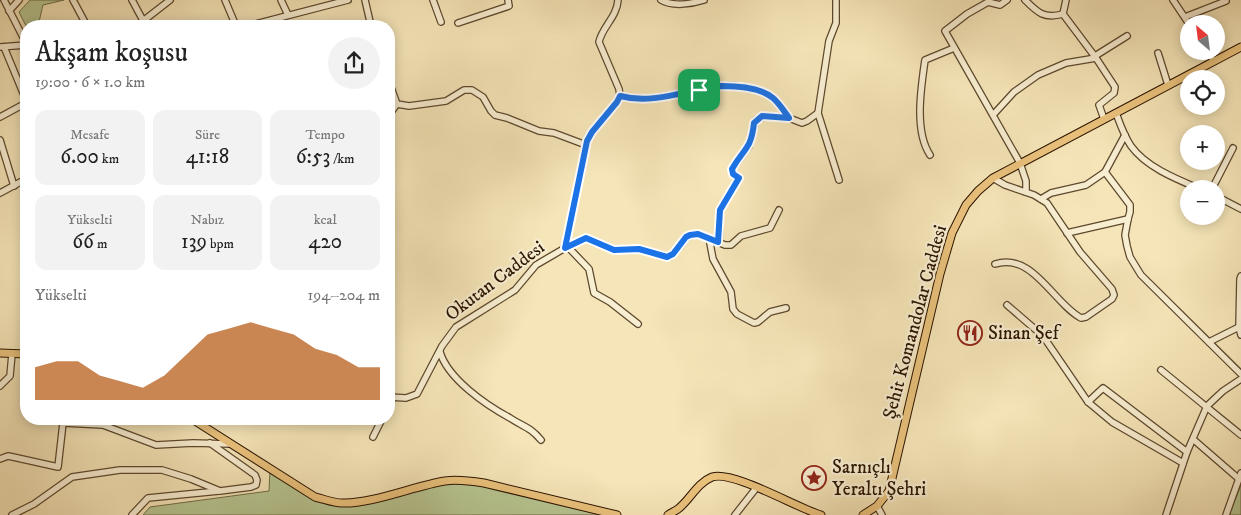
<!DOCTYPE html>
<html lang="tr">
<meta charset="utf-8">
<style>
body{margin:0;font-family:"IM FELL DW Pica",serif;background:#f2f2f2;color:#222;height:100vh;display:flex;flex-direction:column;font-size:19px;white-space:nowrap}
*{box-sizing:border-box;margin:0}
p{font-size:16px;color:#767676}
.icon{flex:none;width:28px;height:28px;fill:none;stroke:currentColor;stroke-width:2;stroke-linecap:round;stroke-linejoin:round}
.map{position:relative;flex:1;overflow:hidden}
.sheet{position:absolute;left:20px;top:20px;width:375px;height:405px;display:flex;flex-direction:column;background:#fff;border-radius:20px;box-shadow:0 2px 12px #0003}
.sheet>*{flex:none}
.needle{width:32px;rotate:332deg}
.buttons{position:absolute;left:1180px;top:15px;display:grid;gap:10px}
.buttons a{display:grid;place-items:center;width:45px;height:45px;border-radius:50%;background:#fff;box-shadow:0 2px 12px #0003;font-size:25px}
.pin{position:absolute;display:grid;place-items:center;width:42px;height:42px;color:#fff;margin:-21px;border-radius:10px;box-shadow:0 2px 8px #0006}
.round{display:grid;place-items:center;flex:none;width:52px;height:52px;border-radius:26px;background:#f2f2f2}
.overview{display:flex;align-items:center;justify-content:space-between;height:85px;padding:0 15px}
h1{font-size:28px;font-weight:600;line-height:38px}
.stats{display:grid;grid-template-columns:repeat(3,1fr);gap:8px;height:85px;padding:5px 15px}
.stats div{display:grid;align-content:center;border-radius:12px;background:#f2f2f2;text-align:center}
.stats b{font-size:21px;font-weight:600}
.stats small{font-size:14px;font-weight:400}
.stats p{font-size:14px}
.chart{height:140px;padding:10px 15px}
.chart p{display:flex;justify-content:space-between}
.chart svg{width:100%;height:90px;margin-top:5px;fill:#b45309;opacity:.7}
.map>svg:first-child{display:block}
</style>
<div class="map">
<svg width="1241" height="515" viewBox="0 0 1241 515">
<rect width="100%" height="100%" fill="#f5e5b8"/>
<filter id="stains"><feTurbulence type="fractalNoise" baseFrequency=".004" numOctaves="4"/><feColorMatrix values="0 0 0 0 .2 0 0 0 0 .09 0 0 0 0 .02 0 0 0 .5 -.17"/></filter>
<radialGradient id="worn" r=".72"><stop offset=".6" stop-color="#630" stop-opacity="0"/><stop offset="1" stop-color="#630" stop-opacity=".3"/></radialGradient>
<!-- green -->
<g fill="#b7c692" stroke="#706c49">
<path d="M30,0H64L43,5L38,26H26L19,12Z"/>
<path d="M270,470L313,496L342,502L461,481L620,515H143L150,507L269,491Z"/>
<path d="M1241,485V515H1229Z"/>
</g>
<g fill="none" stroke-linecap="round" stroke-linejoin="round">
<defs>
<g id="minor">
<path d="M4,0L26,43"/>
<path d="M73,0L87,26"/>
<path d="M132,0L146,26"/>
<path d="M225,0L236,26"/>
<path d="M281,0L288,15"/>
<path d="M365,0L371,26"/>
<path d="M433,0L441,22"/>
<path d="M661,0C672,7 692,4 704,0"/>
<path d="M1007,0L1000,5L988,2L967,14L945,31L1020,163L1026,181V192"/>
<path d="M1025,0C1038,13 1044,19 1063,14"/>
<path d="M1066,0L1063,14L1096,58L1115,87L1114,93L1099,105L1104,119"/>
<path d="M1173,0L1189,24"/>
<path d="M9,11L19,0"/>
<path d="M1185,17L1226,1"/>
<path d="M143,21L170,0"/>
<path d="M458,23L509,6L508,0"/>
<path d="M248,26L348,0"/>
<path d="M0,47L26,45"/>
<path d="M4,47L26,100"/>
<path d="M1207,51L1214,61"/>
<path d="M1158,53L1168,85"/>
<path d="M1095,56L1127,36"/>
<path d="M389,82L397,104L409,106L446,101L464,90H472L483,97L491,111L495,115L507,118L539,131L554,133L586,145"/>
<path d="M620,96C670,109 725,66 771,97C778,101 784,111 789,118"/>
<path d="M818,113L839,180"/>
<path d="M1116,113C1120,124 1124,136 1131,146C1146,167 1176,179 1200,189"/>
<path d="M389,115L397,104"/>
<path d="M993,115L1014,92L1038,75L1066,63L1096,58"/>
<path d="M0,117L26,103"/>
<path d="M1125,135L1105,172L1130,205V212L1128,219L1125,235L1127,246L1130,257L1141,275L1241,374"/>
<path d="M0,140L14,186"/>
<path d="M930,155C914,131 921,88 925,60L954,48"/>
<path d="M993,178L1005,185L1034,195L1047,203L1080,252L1112,289L1114,295L1112,299L1086,317L1081,318C1053,303 1033,252 995,264"/>
<path d="M1212,189L1233,148"/>
<path d="M0,193L26,179"/>
<path d="M1216,196L1241,209"/>
<path d="M1041,199L1051,193L1086,185L1105,172"/>
<path d="M1067,233L1128,219"/>
<path d="M709,238L713,259L731,292L733,309L737,314L754,323L758,322L770,312L786,308"/>
<path d="M719,242L720,209L739,178L733,174L732,169L749,146L756,120L766,116L789,118L802,123L807,121L818,113L829,41L836,23V0"/>
<path d="M568,247L589,269L594,293L610,302L638,324"/>
<path d="M565,248L586,238L614,250L639,249L669,257C682,250 682,234 698,234L725,245H731L741,236L770,228L779,210"/>
<path d="M1241,276L1240,279L1239,327L1241,335"/>
<path d="M1007,305L1043,336L1088,402L1112,422L1183,463"/>
<path d="M1209,342L1239,327"/>
<path d="M440,352C448,379 486,405 510,418C524,427 530,427 541,440"/>
<path d="M1161,370L1241,435"/>
<path d="M0,386L10,376L12,354"/>
<path d="M389,397L406,398L417,394L442,346L456,327L515,290L536,265L565,248L587,141L592,132L617,102L620,96L619,89L599,42C602,27 617,17 618,0"/>
<path d="M1088,402L1103,388L1187,452"/>
<path d="M389,406L393,397"/>
<path d="M373,437L382,419"/>
<path d="M1194,440L1239,479"/>
<path d="M0,459L8,456L13,457L58,467L63,423L103,425L156,445L193,443L231,444"/>
<path d="M877,506L882,515"/>
<path d="M12,515L34,504L72,477L120,470H162L191,479L220,491L251,487L256,485L257,480L255,475L210,443"/>
<path d="M132,515L148,498L219,491"/>
<path d="M735,515L757,487"/>
<path d="M1166,515L1187,452L1207,406L1223,391L1241,379"/>
<path d="M1226,515L1241,473"/>
</g>
<g id="major">
<path d="M0,353L26,354"/>
<path d="M192,419L315,497C324,499 333,503 342,503C372,504 414,486 445,481C458,479 471,481 484,483L617,515"/>
<path d="M668,515C671,513 675,511 678,509C690,500 697,483 712,477C733,470 797,508 821,515"/>
<path d="M863,515L877,506L889,491L940,274L952,233L966,205L978,191L993,178L1241,47"/>
</g>
</defs>
<!-- minor casing -->
<use href="#minor" stroke="#5d482e" stroke-width="8"/>
<!-- major casing -->
<use href="#major" stroke="#2a1300" stroke-width="9"/>
<!-- minor -->
<use href="#minor" stroke="#f8eed1" stroke-width="5.5"/>
<!-- major -->
<use href="#major" stroke="#eac27c" stroke-width="7"/>
</g>
<g fill="none" stroke-linecap="round" stroke-linejoin="round">
<defs>
<path id="route" d="M722,86C738,86 760,87 773,98C779,103 784,111 789,118L762,116L754,123C751,150 744,148 732,169L733,174L739,178L720,210L718,242L698,234L690,235L686,237L673,254L667,257L639,249L614,250L586,238L565,248L587,141L592,132L617,102L620,96C655,105 688,89 722,86Z"/>
</defs>
<!-- route casing -->
<use href="#route" stroke="#fff" stroke-width="10"/>
<!-- route -->
<use href="#route" stroke="#1a73e8" stroke-width="6"/>
</g>
<!-- icons -->
<defs>
<symbol id="restaurant-ring" viewBox="-11 -11 22 22"><circle r="9.5" fill="#f8eed1" stroke="#8f2418" stroke-width="1.5"/><path d="M-5-6h1v4h1v-4h1v4h1v-4h1v5L-1.5 .5V6h-2V.5L-5-1ZM5-6V6H3V1.5H1.5Q1.5-4 5-6Z" fill="#8f2418"/></symbol>
<symbol id="sight-ring" viewBox="-11 -11 22 22"><circle r="9.5" fill="#f8eed1" stroke="#8f2418" stroke-width="1.5"/><path d="M0-6L1.8-2.2L6-1.7L2.9 1.2L3.7 5.4L0 3.3L-3.7 5.4L-2.9 1.2L-6-1.7L-1.8-2.2Z" fill="#8f2418"/></symbol>
</defs>
<g fill-rule="evenodd">
<use href="#restaurant-ring" x="956" y="319" width="28" height="28"/>
<use href="#sight-ring" x="800" y="464" width="28" height="28"/>
</g>
<g text-anchor="middle" dominant-baseline="central" stroke-width="4.5" stroke-linejoin="round" paint-order="stroke">
<!-- street labels -->
<g font-size="19" fill="#2a1300" stroke="#f8eed1">
<text transform="translate(495 281) rotate(-37)">Okutan Caddesi</text>
<text transform="translate(915 322) rotate(-75)">Şehit Komandolar Caddesi</text>
</g>
<!-- poi labels -->
<g font-size="19" fill="#2a1300" stroke="#f8eed1" text-anchor="start">
<text x="988" y="333">Sinan Şef</text>
<text x="832" y="467">Sarnıçlı<tspan x="832" dy="22">Yeraltı Şehri</tspan></text>
</g>
</g>
<rect width="100%" height="100%" filter="url(#stains)"/>
<rect width="100%" height="100%" fill="url(#worn)"/>
</svg>
<div class="buttons">
<a><svg class="needle" viewBox="-14 -14 28 28"><path d="M0-13l5 13h-10z" fill="#e53935"/><path d="M0 13l5-13h-10z" fill="#767676"/></svg></a>
<a><svg class="icon" aria-label="locate" viewBox="0 0 24 24"><circle cx="12" cy="12" r="6"/><path d="M12 2v4M12 18v4M2 12h4M18 12h4"/></svg></a>
<a>+</a>
<a>−</a>
</div>
<div class="pin" style="left:699px;top:90px;background:#1e9e55"><svg class="icon" aria-label="arrive" viewBox="0 0 24 24"><path d="M6 21V4h12l-3 4 3 4H6"/></svg></div>
<section class="sheet">
<div class="overview"><div><h1>Akşam koşusu</h1><p>19:00 · 6 × 1.0 km</p></div><a class="round"><svg class="icon" aria-label="share" viewBox="0 0 24 24"><path d="M12 15V3M7 8l5-5 5 5M5 13v7h14v-7"/></svg></a></div>
<div class="stats">
<div><p>Mesafe</p><b>6.00<small> km</small></b></div>
<div><p>Süre</p><b>41:18</b></div>
<div><p>Tempo</p><b>6:53<small> /km</small></b></div>
</div>
<div class="stats">
<div><p>Yükselti</p><b>66<small> m</small></b></div>
<div><p>Nabız</p><b>139<small> bpm</small></b></div>
<div><p>kcal</p><b>420</b></div>
</div>
<div class="chart"><p><span>Yükselti</span>194–204 m</p>
<svg viewBox="0 0 160 44" preserveAspectRatio="none"><path d="M0 44V28L10 25L20 25L30 32L40 35L50 38L60 32L70 22L80 12L90 9L100 6L110 9L120 12L130 19L140 22L150 28L160 28V44z"/></svg>
</div>
</section>
</div>
